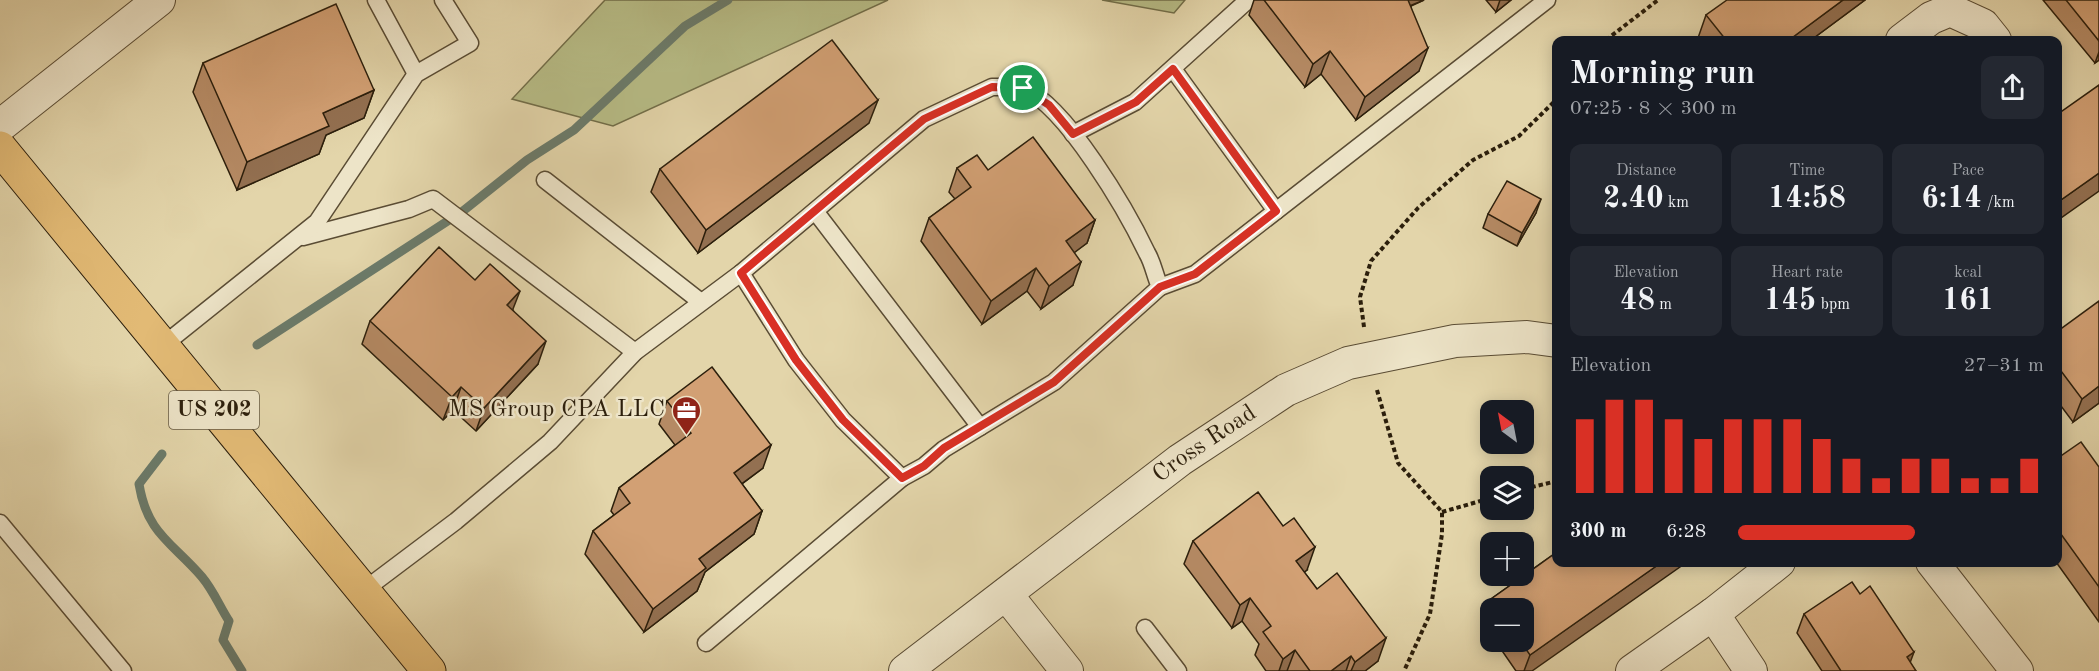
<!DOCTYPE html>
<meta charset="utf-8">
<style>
body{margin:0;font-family:"Old Standard TT",serif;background:#242831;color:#f1f3f6;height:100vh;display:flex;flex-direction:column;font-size:22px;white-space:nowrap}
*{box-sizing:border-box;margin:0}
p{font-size:20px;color:#9ea1a6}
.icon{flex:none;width:33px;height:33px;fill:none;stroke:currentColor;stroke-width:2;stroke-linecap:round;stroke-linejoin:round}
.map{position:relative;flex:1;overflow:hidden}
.drawer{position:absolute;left:1552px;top:36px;width:510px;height:531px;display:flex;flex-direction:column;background:#171b24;border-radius:12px;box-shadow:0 3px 15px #0003}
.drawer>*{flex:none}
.needle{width:39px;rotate:328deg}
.tools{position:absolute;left:1480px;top:400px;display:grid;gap:12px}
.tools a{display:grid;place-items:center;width:54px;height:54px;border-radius:12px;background:#171b24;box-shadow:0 3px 15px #0003;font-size:30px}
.pin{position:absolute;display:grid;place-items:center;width:51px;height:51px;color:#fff;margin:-26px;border:3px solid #fff;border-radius:50%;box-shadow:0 2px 6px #0007}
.round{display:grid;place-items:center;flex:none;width:63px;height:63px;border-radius:12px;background:#242831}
.overview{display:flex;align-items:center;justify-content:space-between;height:102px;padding:0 18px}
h1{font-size:33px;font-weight:700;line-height:45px}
.stats{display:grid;grid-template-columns:repeat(3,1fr);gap:9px;height:102px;padding:6px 18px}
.stats div{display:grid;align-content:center;border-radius:12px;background:#242831;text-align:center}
.stats b{font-size:30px;font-weight:700}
.stats small{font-size:16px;font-weight:400}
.stats p{font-size:16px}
.chart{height:168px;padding:12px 18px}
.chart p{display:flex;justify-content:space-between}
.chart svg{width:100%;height:108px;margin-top:6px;stroke:#d93025;stroke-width:6}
ul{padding:0 18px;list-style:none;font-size:20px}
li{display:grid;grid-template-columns:96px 72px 1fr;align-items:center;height:45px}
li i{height:15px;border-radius:8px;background:#d93025}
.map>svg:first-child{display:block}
</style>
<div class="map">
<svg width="2099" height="671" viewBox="0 0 2099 671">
<rect width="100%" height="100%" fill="#e3d5aa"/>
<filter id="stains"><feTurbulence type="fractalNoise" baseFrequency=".00333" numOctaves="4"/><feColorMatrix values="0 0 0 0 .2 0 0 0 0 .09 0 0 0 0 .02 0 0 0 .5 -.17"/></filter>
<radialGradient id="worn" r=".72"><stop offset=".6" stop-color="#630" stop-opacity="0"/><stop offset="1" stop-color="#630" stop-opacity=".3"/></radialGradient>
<!-- green -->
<g fill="#b7bc86" stroke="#726e49" stroke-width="1.5">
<path d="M605,0H888L613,126L512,99Z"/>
<path d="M1102,0H1185L1174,13Z"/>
</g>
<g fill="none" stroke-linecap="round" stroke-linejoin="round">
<!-- stream -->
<g stroke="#6b7b6b" stroke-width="9">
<path d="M257,345L463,211L527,160L574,130L685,26L728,0"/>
<path d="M162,454L139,484C147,534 173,543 202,577C213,590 220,607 229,621L223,640L242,671"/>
</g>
<defs>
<g id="service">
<path d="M376,0L416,74"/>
<path d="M1173,69L1276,211"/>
<path d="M992,87C1001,87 1015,86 1024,89C1066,106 1127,211 1147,253C1153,263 1155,276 1160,287L1054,382L944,449L924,466L902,478L843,420L796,360L741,273L924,119Z"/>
<path d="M1073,134L1135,102L1248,0"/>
<path d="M545,180L701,302"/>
<path d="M815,211L980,427"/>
<path d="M303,237L409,209L433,199L635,352"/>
<path d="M1160,287L1195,274L1547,0"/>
<path d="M161,347L317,222L416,74L470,43L443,0"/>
<path d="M0,523L123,671"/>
<path d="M363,591L456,521L550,442L635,352L741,273"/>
<path d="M1145,628L1178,671"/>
<path d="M706,643L902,478"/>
</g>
<g id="minor">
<path d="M1902,40L1931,18L1950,10L1983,25L1995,40"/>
<path d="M0,126L159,0"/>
<path d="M1932,562L2017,671"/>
<path d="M1006,594L1067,671"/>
<path d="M1713,614L1751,671"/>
<path id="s1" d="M905,671L1180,460L1286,390L1348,363L1455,341L1527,337L1557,341"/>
<path d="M1632,671L1713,614L1779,562"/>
</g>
<path id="trunk" d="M0,148L429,671"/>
</defs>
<!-- service casing -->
<use href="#service" stroke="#5a4c34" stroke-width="19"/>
<!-- minor casing -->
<use href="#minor" stroke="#5a4c34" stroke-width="34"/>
<!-- trunk casing -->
<use href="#trunk" stroke="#2c1f0c" stroke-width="35"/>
<!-- path -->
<g stroke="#2c1f0c" stroke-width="4" stroke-dasharray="4.5 3" stroke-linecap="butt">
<path d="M1606,40L1658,0"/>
<path d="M1364,327L1360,297L1371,261L1418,208L1473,160L1519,136L1557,99"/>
<path d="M1377,390L1398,463L1442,512V534L1430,614L1404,671"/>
<path d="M1524,489L1557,481"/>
<path d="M1442,512L1491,498"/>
</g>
<!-- service -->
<use href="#service" stroke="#ede4c8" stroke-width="16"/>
<!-- minor -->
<use href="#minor" stroke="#ede4c8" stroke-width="32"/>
<!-- trunk -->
<use href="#trunk" stroke="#e2ba75" stroke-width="33"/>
</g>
<!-- wall -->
<g fill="#b58a64" stroke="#2c1f0c" stroke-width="1.5">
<path d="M1254,0H1424L1411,6L1419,71L1356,120L1321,74L1305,87L1249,15Z"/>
<path d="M1486,0H1511L1496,12Z"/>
<path d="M1865,0L1811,40H1700L1698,38L1706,15Z"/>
<path d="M2043,0H2099V60L2095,63Z"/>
<path d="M203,63L374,90L364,118L326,135L319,154L237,190L193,92Z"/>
<path d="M869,123L698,253L651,192L660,169Z"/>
<path d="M957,168L988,170L1095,220L1087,243L1074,252L1073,285L1041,309L1027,291L982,324L921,241L929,218L955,199L949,192Z"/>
<path d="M1536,213L1517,246L1483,228L1488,214Z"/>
<path d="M475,280L513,310L538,364L476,431L453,410L443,420L362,344L370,321Z"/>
<path d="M2058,331L2099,403L2073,422L2058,402Z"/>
<path d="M667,401L763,468L742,484L762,511L754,534L705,572L697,591L644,632L585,554L593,531L614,515L611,511L619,488L675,445L659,424Z"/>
<path d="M2058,458L2099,467V622L2056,562H2058Z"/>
<path d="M1193,541L1307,570L1304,572L1317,589L1378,661L1365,671H1266L1255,655L1259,644L1242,621L1232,628L1184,564Z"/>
<path d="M1557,552L1532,671H1516L1496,642H1524V609H1491V634L1482,622L1491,599Z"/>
<path d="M1860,594L1910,663L1916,671H1822L1797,633L1804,614Z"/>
</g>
<!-- shaded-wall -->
<g fill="#937051" stroke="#2c1f0c" stroke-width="1.5">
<path d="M1400,0H1424L1395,12Z"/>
<path d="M1500,0H1511L1496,12Z"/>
<path d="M1843,0H1865L1811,40H1789Z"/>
<path d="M1428,48L1419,71L1356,120L1365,97Z"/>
<path d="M1330,51L1321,74L1305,87L1313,64Z"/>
<path d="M2099,52V60L2095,63Z"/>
<path d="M374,90L364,118L326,135L319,154L237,190L247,162L323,113Z"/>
<path d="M878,100L869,123L698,253L706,230Z"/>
<path d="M2099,173V191L2058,220V202Z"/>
<path d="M1541,199L1536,213L1517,246L1522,233Z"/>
<path d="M1095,220L1087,243L1058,265L1066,241Z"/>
<path d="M1081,262L1073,285L1041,309L1049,286Z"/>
<path d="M1036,268L1027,291L982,324L991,301Z"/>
<path d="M520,291L511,314L507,305Z"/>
<path d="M546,341L538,364L476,431L484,408Z"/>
<path d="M2099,386V403L2073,422L2082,399Z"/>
<path d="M461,387L453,410L443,420L452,397Z"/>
<path d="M771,445L763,468L725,496L734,473Z"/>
<path d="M762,511L754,534L705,572L697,591L644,632L653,609L699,559Z"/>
<path d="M1315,547L1307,570L1288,585L1296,561Z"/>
<path d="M1662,562H1687L1532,671H1524L1530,655Z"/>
<path d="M1250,598L1242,621L1232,628L1240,605Z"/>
<path d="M1386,638L1378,661L1365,671H1351L1355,662Z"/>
<path d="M1295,650L1287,671H1279L1283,659Z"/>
<path d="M1914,652L1907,671V657Z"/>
<path d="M1351,656L1346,671H1331Z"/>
</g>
<!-- building -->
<g fill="#d2a074" stroke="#2c1f0c" stroke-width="1.5">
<path d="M1264,0H1408L1428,48L1365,97L1330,51L1313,64Z"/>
<path d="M1727,0H1843L1789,40H1726L1706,15Z"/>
<path d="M2066,0H2099V41Z"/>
<path d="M336,4L374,90L323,113L329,126L247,162L203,63Z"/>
<path d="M832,40L878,100L706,230L660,169Z"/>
<path d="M2099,85V173L2058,202V114Z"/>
<path d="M1033,137L1095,220L1066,241L1081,262L1049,286L1036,268L991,301L929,218L971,187L957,168L977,155L988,170Z"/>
<path d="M1507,181L1541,199L1522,233L1488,214Z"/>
<path d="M439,247L475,280L490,264L520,291L507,305L546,341L484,408L461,387L452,397L370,321Z"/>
<path d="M2099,301V386L2082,399L2058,367V331Z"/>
<path d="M712,367L771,445L734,473L762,511L699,559L706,568L653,609L593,531L630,503L619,488L691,433L667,401Z"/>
<path d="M2081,442L2099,467V587L2058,530V458Z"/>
<path d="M1258,492L1283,526L1294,518L1315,547L1296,561L1317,589L1337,573L1386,638L1355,662L1351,656L1331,671H1310L1295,650L1283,659L1263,632L1271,626L1250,598L1240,605L1193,541Z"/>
<path d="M1557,552V562H1662L1530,655L1521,642H1524V609H1498L1491,599Z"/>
<path d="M1852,582L1860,594L1870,586L1914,652L1907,657L1916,671H1841L1804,614Z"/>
</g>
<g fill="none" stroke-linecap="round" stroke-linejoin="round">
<defs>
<path id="route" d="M1173,69L1276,211L1195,274L1160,287L1054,382L944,448L924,466L902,478L843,420L796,360L741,273L924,119L992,87L1023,88L1049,105L1073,134L1136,102Z"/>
</defs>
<!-- route casing -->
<use href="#route" stroke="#fff" stroke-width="12"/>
<!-- route -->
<use href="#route" stroke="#d93025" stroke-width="8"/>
</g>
<!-- icons -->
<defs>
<symbol id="office-pin" viewBox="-11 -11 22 30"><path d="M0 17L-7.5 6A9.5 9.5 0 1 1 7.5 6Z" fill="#8f2418" stroke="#ede4c8"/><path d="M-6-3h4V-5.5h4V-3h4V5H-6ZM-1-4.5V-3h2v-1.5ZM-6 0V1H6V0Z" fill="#fff"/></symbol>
</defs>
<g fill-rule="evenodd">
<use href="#office-pin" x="670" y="394" width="33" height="45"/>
</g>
<g text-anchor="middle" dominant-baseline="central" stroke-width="5" stroke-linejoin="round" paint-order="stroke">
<!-- shield labels -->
<rect fill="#ede4c8" stroke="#665a44" stroke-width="1.5" x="169" y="391" width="90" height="38" rx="4.5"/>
<g font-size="22" font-weight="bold" fill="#2c1f0c">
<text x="214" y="410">US 202</text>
</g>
<!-- poi labels -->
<g font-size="24" fill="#2c1f0c" stroke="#ede4c8" text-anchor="end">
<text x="665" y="410">MS Group CPA LLC</text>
</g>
<!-- street labels -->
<g font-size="24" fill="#2c1f0c" stroke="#ede4c8">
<text stroke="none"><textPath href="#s1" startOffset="376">Cross Road</textPath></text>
</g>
</g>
<rect width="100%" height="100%" filter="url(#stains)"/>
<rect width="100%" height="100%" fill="url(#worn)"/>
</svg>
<div class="tools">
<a><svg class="needle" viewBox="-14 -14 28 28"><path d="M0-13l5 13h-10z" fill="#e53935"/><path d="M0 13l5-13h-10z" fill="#9ea1a6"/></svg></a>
<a><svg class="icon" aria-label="layers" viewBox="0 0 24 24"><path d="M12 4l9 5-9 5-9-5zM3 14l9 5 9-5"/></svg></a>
<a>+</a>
<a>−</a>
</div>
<div class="pin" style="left:1023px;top:88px;background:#1e9e55"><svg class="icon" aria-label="arrive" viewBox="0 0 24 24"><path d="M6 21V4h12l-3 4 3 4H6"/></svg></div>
<section class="drawer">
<div class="overview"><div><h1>Morning run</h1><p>07:25 · 8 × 300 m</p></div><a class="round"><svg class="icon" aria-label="share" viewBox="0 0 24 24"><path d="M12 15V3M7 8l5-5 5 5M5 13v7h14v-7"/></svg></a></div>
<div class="stats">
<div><p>Distance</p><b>2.40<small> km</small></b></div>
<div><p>Time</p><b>14:58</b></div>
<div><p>Pace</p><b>6:14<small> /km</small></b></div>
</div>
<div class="stats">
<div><p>Elevation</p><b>48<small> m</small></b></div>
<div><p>Heart rate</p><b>145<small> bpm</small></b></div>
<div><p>kcal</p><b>161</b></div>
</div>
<div class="chart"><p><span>Elevation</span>27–31 m</p>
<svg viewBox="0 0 160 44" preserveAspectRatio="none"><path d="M5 44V14M15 44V6M25 44V6M35 44V14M45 44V22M55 44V14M65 44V14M75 44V14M85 44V22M95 44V30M105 44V38M115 44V30M125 44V30M135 44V38M145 44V38M155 44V30"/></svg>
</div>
<ul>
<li><b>300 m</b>6:28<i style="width:58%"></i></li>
</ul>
</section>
</div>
